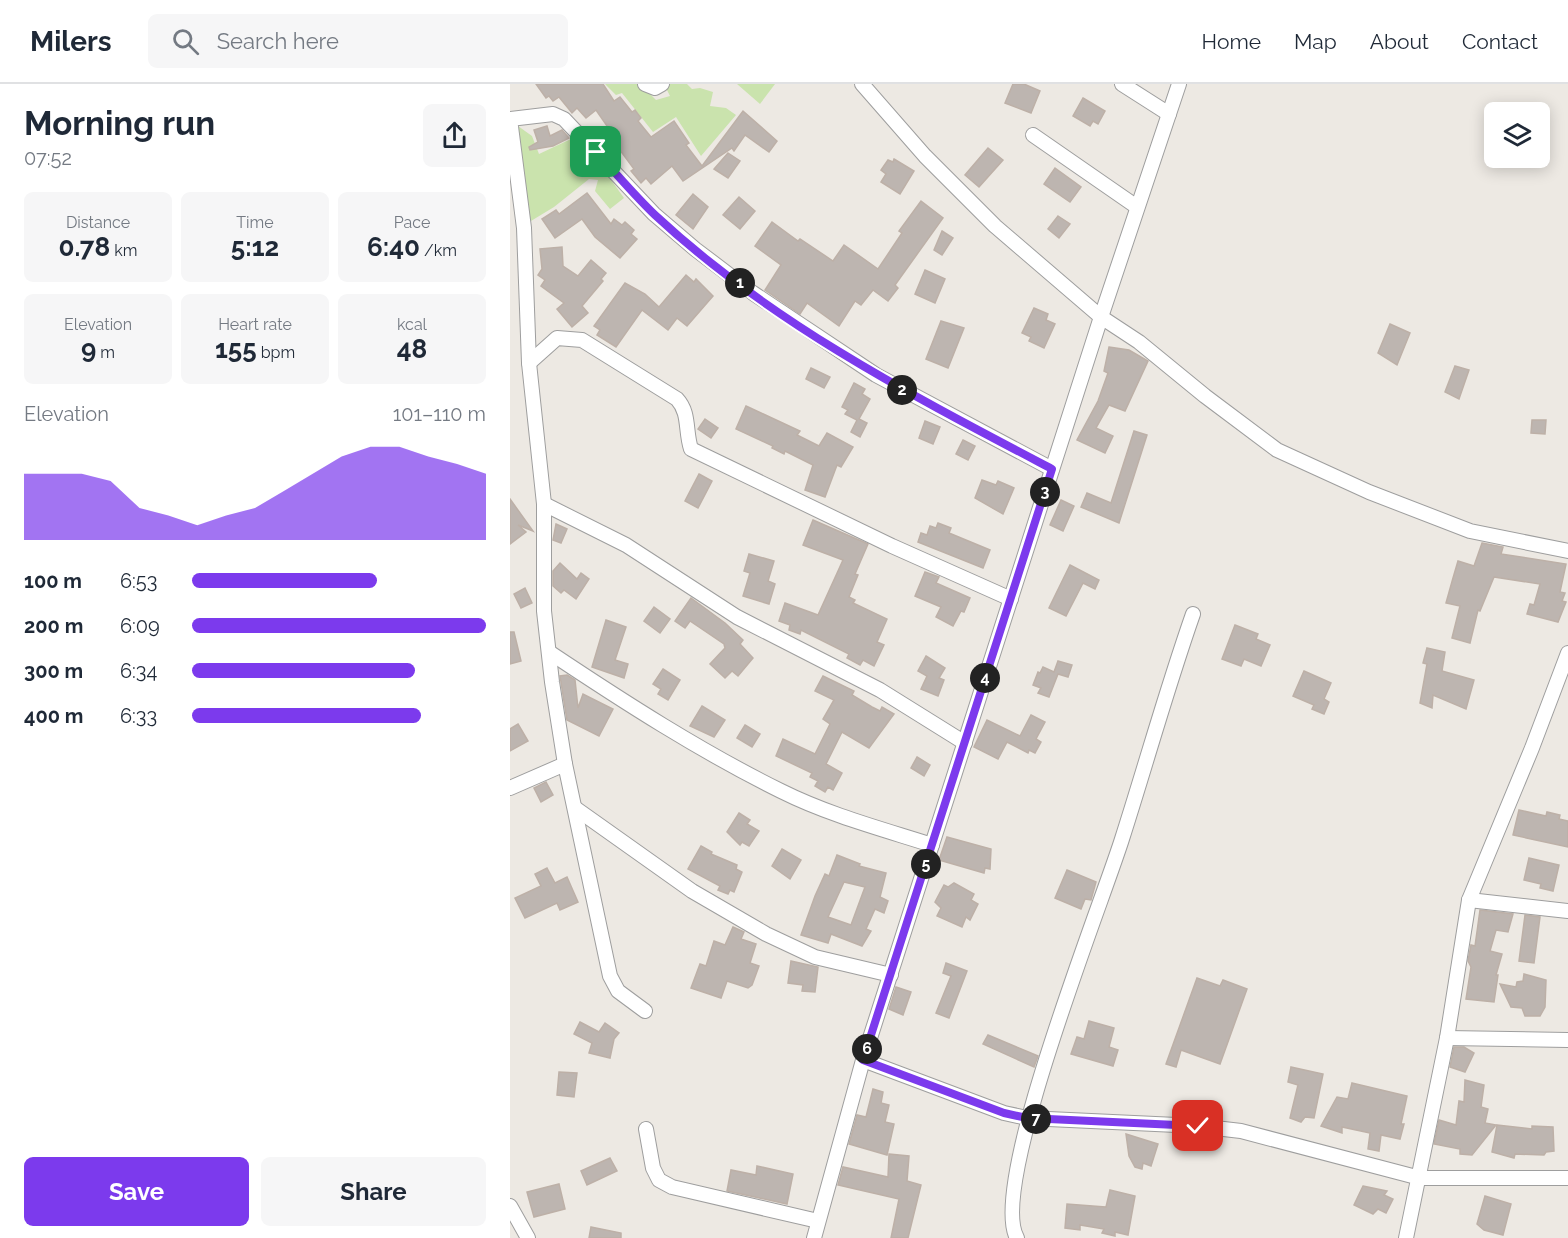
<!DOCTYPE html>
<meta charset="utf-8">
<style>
body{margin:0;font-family:Raleway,sans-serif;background:#f6f6f7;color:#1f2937;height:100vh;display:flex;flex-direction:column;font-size:22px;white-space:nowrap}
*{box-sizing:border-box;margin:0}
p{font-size:20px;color:#747a83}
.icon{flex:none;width:33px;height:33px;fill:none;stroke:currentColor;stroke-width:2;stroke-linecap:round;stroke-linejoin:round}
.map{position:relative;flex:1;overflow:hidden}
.sheet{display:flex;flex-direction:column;background:#fff;width:510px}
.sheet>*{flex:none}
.tools{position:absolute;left:974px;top:18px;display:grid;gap:12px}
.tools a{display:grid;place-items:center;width:66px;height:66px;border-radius:9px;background:#fff;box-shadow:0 3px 15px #0003;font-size:30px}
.pin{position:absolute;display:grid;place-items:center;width:51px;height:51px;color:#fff;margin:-26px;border-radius:12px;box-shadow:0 3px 9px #0006}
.km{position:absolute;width:30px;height:30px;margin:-15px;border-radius:50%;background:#222;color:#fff;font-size:16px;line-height:30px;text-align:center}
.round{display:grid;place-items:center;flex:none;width:63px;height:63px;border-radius:9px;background:#f6f6f7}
.head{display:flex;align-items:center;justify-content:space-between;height:102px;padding:0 24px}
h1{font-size:33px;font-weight:700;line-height:45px}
.stats{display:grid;grid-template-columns:repeat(3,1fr);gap:9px;height:102px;padding:6px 24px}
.stats div{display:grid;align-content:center;border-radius:9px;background:#f6f6f7;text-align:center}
.stats b{font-size:26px;font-weight:700}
.stats small{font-size:16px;font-weight:400}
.stats p{font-size:16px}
.chart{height:168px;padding:12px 24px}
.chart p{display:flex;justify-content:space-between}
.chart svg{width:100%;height:108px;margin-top:6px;fill:#7c3aed;opacity:.7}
.action{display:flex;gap:12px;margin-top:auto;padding:12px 24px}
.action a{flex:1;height:69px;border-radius:9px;background:#7c3aed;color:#fff;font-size:24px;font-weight:700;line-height:69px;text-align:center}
.action a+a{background:#f6f6f7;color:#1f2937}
ul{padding:0 24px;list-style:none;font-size:20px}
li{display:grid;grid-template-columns:96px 72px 1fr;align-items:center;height:45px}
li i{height:15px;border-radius:8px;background:#7c3aed}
header{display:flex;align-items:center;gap:36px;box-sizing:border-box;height:84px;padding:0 30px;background:#fff;border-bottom:2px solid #e0e1e3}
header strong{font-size:28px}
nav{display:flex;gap:33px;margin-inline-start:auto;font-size:21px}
.search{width:420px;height:54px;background:#f6f6f7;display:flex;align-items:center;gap:15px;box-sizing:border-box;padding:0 21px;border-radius:9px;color:#747a83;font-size:22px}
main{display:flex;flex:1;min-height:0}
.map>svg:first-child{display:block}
</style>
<header>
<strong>Milers</strong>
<div class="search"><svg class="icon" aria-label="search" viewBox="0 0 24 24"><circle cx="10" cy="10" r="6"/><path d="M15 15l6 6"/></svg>Search here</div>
<nav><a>Home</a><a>Map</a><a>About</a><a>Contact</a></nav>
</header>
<main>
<section class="sheet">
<div class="head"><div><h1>Morning run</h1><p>07:52</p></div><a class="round"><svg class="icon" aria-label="share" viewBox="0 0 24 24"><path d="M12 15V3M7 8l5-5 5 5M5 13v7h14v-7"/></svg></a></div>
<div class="stats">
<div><p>Distance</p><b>0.78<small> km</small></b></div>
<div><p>Time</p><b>5:12</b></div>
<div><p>Pace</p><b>6:40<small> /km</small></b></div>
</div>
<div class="stats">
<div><p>Elevation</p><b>9<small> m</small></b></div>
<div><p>Heart rate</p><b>155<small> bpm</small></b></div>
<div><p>kcal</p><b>48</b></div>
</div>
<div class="chart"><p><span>Elevation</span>101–110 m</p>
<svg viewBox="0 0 160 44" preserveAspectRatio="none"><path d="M0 44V17L10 17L20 17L30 20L40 31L50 34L60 38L70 34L80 31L90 24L100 17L110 10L120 6L130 6L140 10L150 13L160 17V44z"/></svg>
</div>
<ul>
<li><b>100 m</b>6:53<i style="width:63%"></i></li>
<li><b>200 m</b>6:09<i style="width:100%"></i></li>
<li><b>300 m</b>6:34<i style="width:76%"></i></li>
<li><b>400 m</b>6:33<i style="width:78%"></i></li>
</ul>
<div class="action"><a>Save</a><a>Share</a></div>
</section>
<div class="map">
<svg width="1058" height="1154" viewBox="0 0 1058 1154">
<rect width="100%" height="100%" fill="#ede9e3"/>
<!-- grass -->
<g fill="#cae3ad">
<path d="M95,0H130L146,16L160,12L155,2L158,0H177L182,5L190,4L203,8L200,22L216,24L226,31L191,72L166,33L143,48L112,9L106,11Z"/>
<path d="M227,0H265L250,20Z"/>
<path d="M8,42L22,52L29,70L63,54L84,72L114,114L100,125L85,107L88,96L79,95L44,123L16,140Z"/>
</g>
<!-- building -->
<g fill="#bdb5b0" stroke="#bdb0a7" stroke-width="1.5" fill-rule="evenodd">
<path d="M26,0H93L104,17L110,13L122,28L125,26L131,34L128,37L141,53L164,37L179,59L176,61L192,82L233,27L267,57L259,68L235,51L224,67L222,64L173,97L162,82L141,100L136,94L131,99L121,87L124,85L101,54L104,52L86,26L76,34L67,24L62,29L49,13L43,17L39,12L36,14Z"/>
<path d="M503,0H514L530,7L521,29L495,19Z"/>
<path d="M573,14L595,27L588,40L583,37L580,42L563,32Z"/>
<path d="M37,42L40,52L52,46L59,54L43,62L20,66L19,63L28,58L24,46Z"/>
<path d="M478,64L493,76L469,103L455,91Z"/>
<path d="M218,69L230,77L218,94L204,85Z"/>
<path d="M384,75L404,87L390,110L371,98L376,90L371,86L378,76L383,78Z"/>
<path d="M545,84L571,103L560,118L534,100Z"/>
<path d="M77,109L101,140L104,135L112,141L115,138L124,146L121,150L127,155L110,174L85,153L72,135L45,154L32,135L46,126L49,130Z"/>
<path d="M183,110L198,123L183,145L166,131Z"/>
<path d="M229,113L245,127L230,145L213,131Z"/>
<path d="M411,117L433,134L385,201L388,204L378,217L363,206L351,221L345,217L329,242L297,219L290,230L255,206L271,181L245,162L262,138L288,157L290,155L323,177L334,161L368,185L392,149L389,147Z"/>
<path d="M548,132L560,140L549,154L538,145Z"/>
<path d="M432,147L443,154L432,171L424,166Z"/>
<path d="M52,163L53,182L68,192L81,176L96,189L91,195L93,197L72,222L78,229L62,243L47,225L54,219L31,202L35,196L28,191L32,185L30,165Z"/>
<path d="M415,186L435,195L425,219L405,210Z"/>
<path d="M176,191L184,198L186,195L203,212L177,242L167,234L158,246L132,226L106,263L87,251L90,246L84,242L115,199L135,210L149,223Z"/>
<path d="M524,224L538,230L536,236L545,240L534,264L519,257L521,253L512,249Z"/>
<path d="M431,237L454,244L438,284L416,275Z"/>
<path d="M880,240L900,249L887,281L868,269Z"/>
<path d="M599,263L619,266L638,277L615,327L599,321L586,344L603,352L595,369L567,356L588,317L598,289L594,287Z"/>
<path d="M945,282L959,286L949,315L935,308Z"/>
<path d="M301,284L320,293L314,304L296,295Z"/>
<path d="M344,299L355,305L352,310L360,315L349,335L357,339L350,353L341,348L347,336L335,330L338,326L332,323Z"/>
<path d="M236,322L290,347L287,351L309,362L317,349L343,363L331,383L327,381L315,413L295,406L303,381L275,367L274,370L262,364L263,362L226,345Z"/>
<path d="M195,335L208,344L201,354L188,345Z"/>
<path d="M1022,336H1036L1035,350L1021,349Z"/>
<path d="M415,337L430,343L423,360L409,354Z"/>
<path d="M624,347L637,351L609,439L571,423L577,409L601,419Z"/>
<path d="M453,356L465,362L458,376L446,370Z"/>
<path d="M189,390L202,397L188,424L175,417Z"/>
<path d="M472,396L486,401L488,397L504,404L493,430L465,414Z"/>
<path d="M0,415L23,447L8,441L16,448L0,460Z"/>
<path d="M551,416L564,422L553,447L540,441Z"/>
<path d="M303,436L358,460L345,490L348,491L339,513L345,516L343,519L377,535L367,558L374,561L364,582L353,576L350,581L337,574L339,570L291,546L290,550L279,546L280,541L269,537L275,519L308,531L333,476L293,461Z"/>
<path d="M428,439L441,444L439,449L480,466L473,484L408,458L411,449L417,451L420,442L426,444Z"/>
<path d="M46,440L57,445L51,459L43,456Z"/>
<path d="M972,459L993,463L991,470L1056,480L1050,508L1055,509L1052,517L1056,518L1048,538L1017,530L1020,520L1024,521L1030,500L984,493L970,527L968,526L960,559L942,554L950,522L936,519L943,494L948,477L964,482Z"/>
<path d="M239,470L264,477L258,497L265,500L259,520L233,512L240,489L234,487Z"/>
<path d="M50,479L67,495L71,489L79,495L66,515L54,506L51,509L43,502V487Z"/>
<path d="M560,481L589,496L585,505L573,499L556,532L539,524Z"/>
<path d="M415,488L429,493L426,499L460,514L454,528L451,527L443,542L426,533L431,523L405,512Z"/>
<path d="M15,504L22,519L11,524L4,510Z"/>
<path d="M181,514L215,539L233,556L230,560L243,574L228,592L222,587L215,594L200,580L215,564L214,560L180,537L175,544L165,537Z"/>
<path d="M144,523L160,535L150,549L134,537Z"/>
<path d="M96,536L116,543L105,576L118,580L114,594L82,583Z"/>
<path d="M725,541L748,550L746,555L760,561L751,582L734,575L731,582L712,575Z"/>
<path d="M0,548H4L11,577L0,580Z"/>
<path d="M917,564L935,568L932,587L964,596L956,625L923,611L922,624L910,619L917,580L913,579Z"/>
<path d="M416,572L435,584L429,594L434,596L428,612L411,605L417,592L408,587Z"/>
<path d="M548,577L562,581L558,593L548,590L539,613L528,609L531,604L523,601L528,588L530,589L533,583L544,588Z"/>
<path d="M153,585L170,596L158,616L148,610L151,605L143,600Z"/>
<path d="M794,587L821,599L814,615L819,618L814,630L802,625L804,621L783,612Z"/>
<path d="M57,591L65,596L68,624L73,610L103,625L89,652L57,636L50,592Z"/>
<path d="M313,592L344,607L342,611L362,623L370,627L372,623L384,630L359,664L332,648L316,680L332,689L323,706L318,703L315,708L305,702L308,697L300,693L302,689L266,672L273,655L305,670L320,640L313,635L324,616L305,607Z"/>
<path d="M192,622L215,636L204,653L180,642Z"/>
<path d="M521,631L535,638L526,655L531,658L525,669L519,666L518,669L497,658L488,675L464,663L477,636L510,652Z"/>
<path d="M8,640L18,657L0,667V645Z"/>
<path d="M235,641L250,650L242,663L227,654Z"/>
<path d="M407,673L420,681L414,692L401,684Z"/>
<path d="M36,698L43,711L31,718L24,704Z"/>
<path d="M1009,726L1036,732L1037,728L1050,731L1049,735L1058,737V763L1003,751Z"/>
<path d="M229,729L240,736L237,740L249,747L239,762L232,758L230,761L217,748Z"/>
<path d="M437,753L481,765L480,785L475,784L474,789L429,776Z"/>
<path d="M191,762L202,768L201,770L227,781L226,785L232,788L224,808L220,806L218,810L208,806L210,802L178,785Z"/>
<path d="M272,765L291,776L280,795L262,782Z"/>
<path d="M327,771L350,780L349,782L376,789L370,813L378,817L374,829L365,825L356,845L361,847L352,862L321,850L318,859L291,851L305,812L315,790L319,792ZM334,798L355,803L341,841L318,833Z"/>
<path d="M1019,774L1049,781L1043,807L1030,804L1031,800L1014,796Z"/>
<path d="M37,784L45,799L57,793L68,818L50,826L47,819L15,834L5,814L31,802L25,790Z"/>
<path d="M557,786L586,798L581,816L575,815L571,825L545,814Z"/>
<path d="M444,799L464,810L461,816L468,820L460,836L456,833L452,843L427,832L431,824L425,818L434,801L438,803Z"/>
<path d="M970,826L1003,830L998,848L986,846L980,867L992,870L986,891H988L984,918L956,915L961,883L958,877L961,861L965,862Z"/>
<path d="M1015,831L1030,833L1024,879L1009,877Z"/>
<path d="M223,843L234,848L231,855L246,860L240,879L249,882L242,901L238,904L217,897L211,914L181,904L190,880L196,882L204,857L215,861Z"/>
<path d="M281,877L308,883L305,908L292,907L293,901L278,899Z"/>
<path d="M436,879L457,887L439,934L426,929L441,892L433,889Z"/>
<path d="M1014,890L1036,896L1035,923L1030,932H1015L1012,924L1001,923L990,900L1006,903L1007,898L1013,897Z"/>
<path d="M687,894L710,902L713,896L737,905L710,980L671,966L666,983L656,980Z"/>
<path d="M386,903L401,908L393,931L379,925Z"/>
<path d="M579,937L604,944L599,963L608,966L603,982L561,970L567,953L574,955Z"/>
<path d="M70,938L89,948L95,939L109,949L104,955L100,974L79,969L82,959L64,950Z"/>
<path d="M478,951L528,972L524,983L473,960Z"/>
<path d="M944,963H954L964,969L955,988L940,983Z"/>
<path d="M781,983L813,990L804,1034L795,1033L791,1038L780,1034L788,1001L778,998Z"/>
<path d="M49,988L67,989L64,1013L47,1011Z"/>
<path d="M955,996L974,1001L971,1023L978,1025L975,1039L986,1041L962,1071L950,1070V1065L924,1060L929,1036L946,1041L949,1017L954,1018Z"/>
<path d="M842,999L897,1012L891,1040H894L890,1055L871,1051L869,1067L858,1065L860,1049L832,1043V1049L811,1042L827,1013L838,1015Z"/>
<path d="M363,1005L373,1008L371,1019L379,1021L375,1038L384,1040L377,1071L339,1060L347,1031L356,1033Z"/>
<path d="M987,1041L1022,1045V1042L1043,1043L1044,1067L1036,1068L1034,1071L1005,1070L1004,1074L982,1068Z"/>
<path d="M616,1050L648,1060L641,1082L633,1079L632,1085L625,1083L619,1072Z"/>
<path d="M379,1070L399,1072L397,1097L411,1101L398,1154H381L389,1115L328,1101L333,1083L378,1093Z"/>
<path d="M100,1074L107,1087L77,1101L71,1087Z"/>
<path d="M247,1082L283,1090L277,1120L217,1107L221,1086L246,1091Z"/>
<path d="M49,1100L55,1125L24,1133L17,1108Z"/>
<path d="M853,1102L877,1107L874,1111L883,1115L876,1129L868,1125L863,1130L844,1121Z"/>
<path d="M600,1106L625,1112L618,1151L605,1148V1152L592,1149L594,1145L570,1141V1146L555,1144L557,1120L596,1123Z"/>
<path d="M975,1112L1001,1120L993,1151L974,1146L967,1140Z"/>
<path d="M81,1143L111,1149V1154H79Z"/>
</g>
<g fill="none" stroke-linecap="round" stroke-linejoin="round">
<defs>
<g id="street">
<path d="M135,0L145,4L152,0"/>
<path d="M352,0L415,72L485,142L591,233L629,258L695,312L767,366L859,408L960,447L1058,467"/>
<path d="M612,0L659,30"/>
<path d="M523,51L627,123"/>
<path d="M19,279L47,254L72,256L167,315C180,329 175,347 181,365L382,462L501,515"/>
<path d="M34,420L116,461L227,533L370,606L455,659"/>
<path d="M39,568C114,618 190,667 271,707C319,731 372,745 422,761"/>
<path d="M0,704L55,680"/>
<path d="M65,724L182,807L256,850L305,873L381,891"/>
<path d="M959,816L1058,827"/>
<path d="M135,927L108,907L100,892L55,680L42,598L34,527V420L19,279L14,144L0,35L43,30L54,35L144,130L185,165L243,209L366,291L542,385"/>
<path d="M937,954L1058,956"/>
<path d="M353,976L494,1029L517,1034L688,1042L731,1047L910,1094H1058"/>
<path d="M136,1045L143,1084L149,1096L162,1103L308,1137"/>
<path d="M0,1122L18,1154"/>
<path d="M304,1154L353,976L591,233L669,0"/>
<path d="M507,1154C478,1103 591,822 612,755C636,680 657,604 683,530"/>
<path d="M896,1154L937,954L959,816L1022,664L1058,569"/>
</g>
</defs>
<!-- street casing -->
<use href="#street" stroke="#9e9e9e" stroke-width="16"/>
<!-- street -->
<use href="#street" stroke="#fff" stroke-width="14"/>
</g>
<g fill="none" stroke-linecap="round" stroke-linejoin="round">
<defs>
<path id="route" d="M86,68C106,89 124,111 145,131C261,239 403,312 542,385L353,976L494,1029L517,1034L688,1042"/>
</defs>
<!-- route casing -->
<use href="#route" stroke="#fff" stroke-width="12"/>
<!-- route -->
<use href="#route" stroke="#7c3aed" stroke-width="8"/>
</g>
</svg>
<div class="tools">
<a><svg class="icon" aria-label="layers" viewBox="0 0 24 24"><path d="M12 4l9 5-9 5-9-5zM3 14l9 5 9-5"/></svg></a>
</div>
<div class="pin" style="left:86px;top:68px;background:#1e9e55"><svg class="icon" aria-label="arrive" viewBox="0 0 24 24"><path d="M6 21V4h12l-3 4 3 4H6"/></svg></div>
<div class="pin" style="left:688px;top:1042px;background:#d93025"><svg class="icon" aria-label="check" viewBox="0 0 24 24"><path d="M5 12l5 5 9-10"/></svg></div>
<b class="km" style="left:230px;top:199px">1</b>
<b class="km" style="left:392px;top:306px">2</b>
<b class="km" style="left:535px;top:408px">3</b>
<b class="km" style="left:475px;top:594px">4</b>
<b class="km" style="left:416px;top:780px">5</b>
<b class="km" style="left:357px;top:965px">6</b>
<b class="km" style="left:526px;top:1035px">7</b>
</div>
</main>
